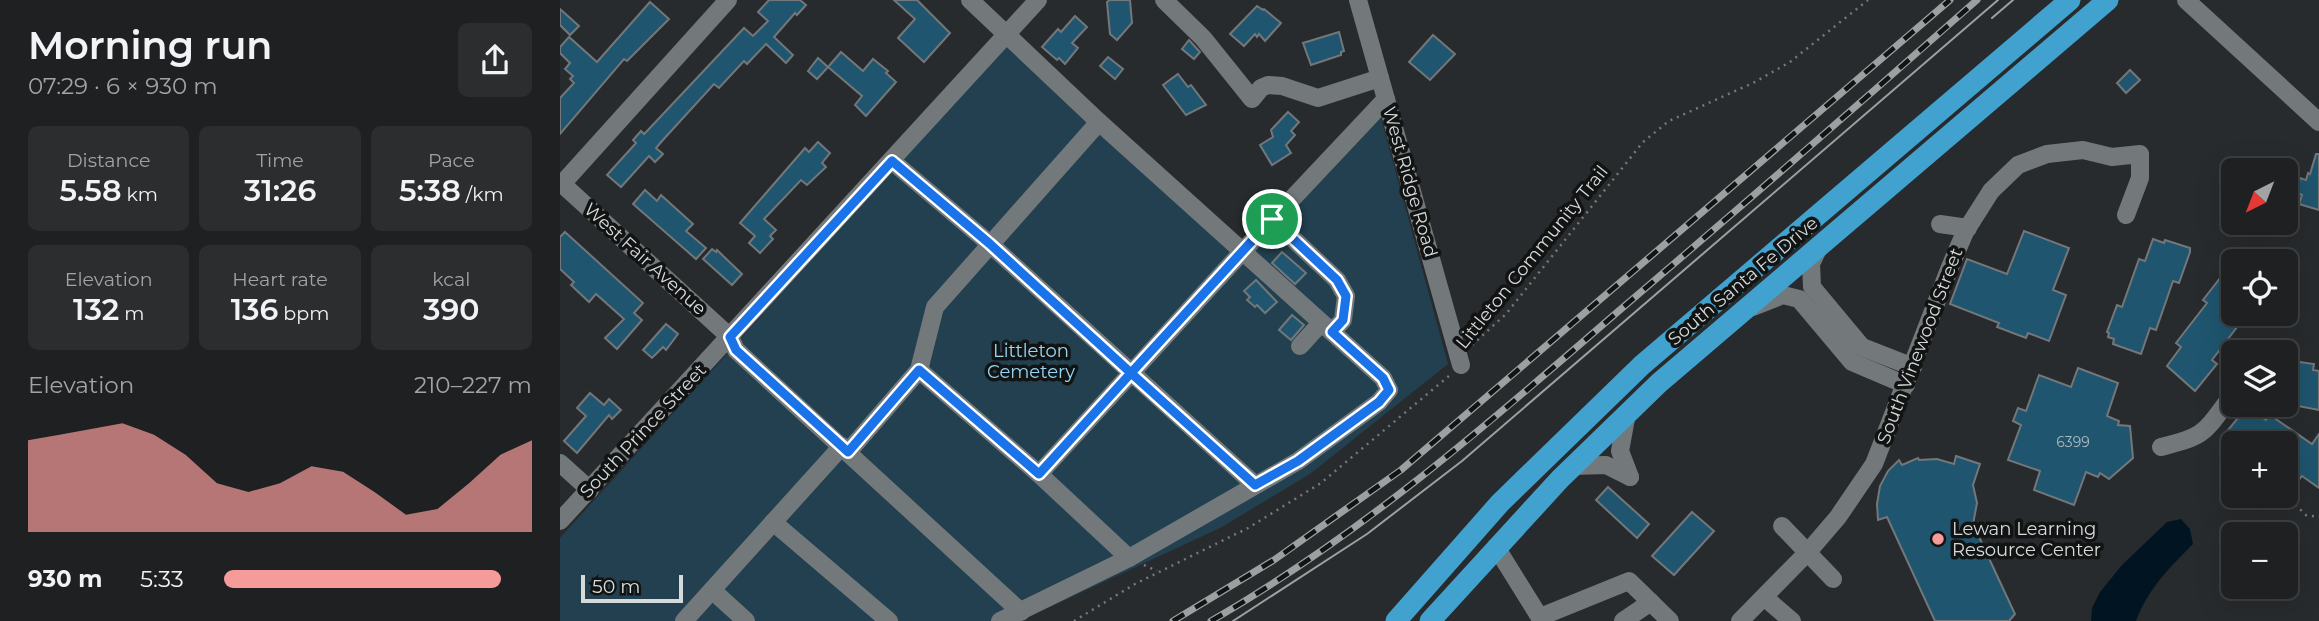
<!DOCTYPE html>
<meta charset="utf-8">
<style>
body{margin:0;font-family:Montserrat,sans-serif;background:#2b2d2f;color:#f1f3f6;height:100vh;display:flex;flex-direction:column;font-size:26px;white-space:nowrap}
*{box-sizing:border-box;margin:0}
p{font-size:23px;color:#a1a3a5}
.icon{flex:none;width:38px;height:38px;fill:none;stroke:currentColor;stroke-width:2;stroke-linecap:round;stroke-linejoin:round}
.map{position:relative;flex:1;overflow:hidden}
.details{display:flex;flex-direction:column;background:#1e2022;width:560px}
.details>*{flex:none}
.needle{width:46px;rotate:222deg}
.fabs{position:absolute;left:1661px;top:158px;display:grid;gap:14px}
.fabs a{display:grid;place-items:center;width:77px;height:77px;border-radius:10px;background:#1e2022;box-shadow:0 7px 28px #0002,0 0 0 2px #3c3e40;font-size:35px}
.scale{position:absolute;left:21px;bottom:18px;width:102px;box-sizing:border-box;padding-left:7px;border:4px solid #d7dadb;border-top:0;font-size:19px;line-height:24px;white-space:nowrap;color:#d7dadb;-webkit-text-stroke:5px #121414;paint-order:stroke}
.pin{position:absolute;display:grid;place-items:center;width:60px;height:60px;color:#fff;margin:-30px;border:4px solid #fff;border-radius:50%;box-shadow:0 2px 7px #0007}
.round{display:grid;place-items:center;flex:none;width:74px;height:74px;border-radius:10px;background:#2b2d2f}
.headline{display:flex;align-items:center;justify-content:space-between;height:119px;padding:0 28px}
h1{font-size:38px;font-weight:600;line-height:52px}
.figures{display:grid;grid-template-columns:repeat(3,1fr);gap:10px;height:119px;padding:7px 28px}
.figures div{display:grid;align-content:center;border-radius:10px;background:#2b2d2f;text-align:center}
.figures b{font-size:30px;font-weight:600}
.figures small{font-size:19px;font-weight:400}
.figures p{font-size:19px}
.chart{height:196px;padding:14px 28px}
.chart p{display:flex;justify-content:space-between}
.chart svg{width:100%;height:126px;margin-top:7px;fill:#f59b99;opacity:.7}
ul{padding:0 28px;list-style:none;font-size:23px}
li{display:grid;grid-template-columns:112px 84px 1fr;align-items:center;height:52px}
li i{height:18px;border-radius:9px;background:#f59b99}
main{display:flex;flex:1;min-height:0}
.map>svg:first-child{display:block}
</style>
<main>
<section class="details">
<div class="headline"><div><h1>Morning run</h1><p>07:29 · 6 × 930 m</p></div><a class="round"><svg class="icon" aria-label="share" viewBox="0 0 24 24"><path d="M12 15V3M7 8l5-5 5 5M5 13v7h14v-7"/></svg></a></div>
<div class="figures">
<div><p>Distance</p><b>5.58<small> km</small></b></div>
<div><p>Time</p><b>31:26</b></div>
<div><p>Pace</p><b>5:38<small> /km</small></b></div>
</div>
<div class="figures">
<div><p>Elevation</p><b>132<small> m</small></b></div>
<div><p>Heart rate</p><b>136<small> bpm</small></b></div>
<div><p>kcal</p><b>390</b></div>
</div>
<div class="chart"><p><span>Elevation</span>210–227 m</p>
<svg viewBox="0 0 160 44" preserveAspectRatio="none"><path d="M0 44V12L10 10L20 8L30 6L40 10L50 17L60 27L70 30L80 27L90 21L100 23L110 30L120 38L130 36L140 27L150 17L160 12V44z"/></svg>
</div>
<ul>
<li><b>930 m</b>5:33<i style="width:90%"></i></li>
</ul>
</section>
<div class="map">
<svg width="1759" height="621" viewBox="0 0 1759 621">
<rect width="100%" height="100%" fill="#282b2d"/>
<!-- green -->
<path fill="#22404f" d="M454,37L685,243L817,104L888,364L750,474L660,528L460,621H0V538Z"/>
<!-- water -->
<path fill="#001521" d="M1621,519L1630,529L1633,544C1609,568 1588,589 1576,621H1531L1532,608L1540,592L1562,565L1607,522Z"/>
<!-- building -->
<g fill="#1f556e" stroke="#73777a" stroke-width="2">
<path d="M209,0H240L246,5L237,15L235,13L214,37L233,55L226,63L206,44L187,64L184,61L159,88L154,84L102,141L96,148L103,154L95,162L89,156L61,187L47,175L76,143L73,140L81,131L84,134L88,130L184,28L193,36L208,21L198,12Z"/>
<path d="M334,0H357L390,33L364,62L338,38L355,19Z"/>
<path d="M550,0H570L572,23L557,40L550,34L547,2Z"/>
<path d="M90,2L109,19L67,61L64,59L0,134V98L14,83L10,79L13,76L5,69L10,63L0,53V47L9,37L37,62Z"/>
<path d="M697,6L703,10L704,9L721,23L705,41L699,34L697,37L695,34L684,46L670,34Z"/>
<path d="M0,9L19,26L10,35L0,25Z"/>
<path d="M515,16L527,27L512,43L518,48L505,64L499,58L497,60L482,47L498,29L501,32Z"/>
<path d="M779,32L784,51L781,52V55L751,65L743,43Z"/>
<path d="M873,35L895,54L870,80L849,62Z"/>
<path d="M629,40L640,52L634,59L622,49Z"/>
<path d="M281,52L303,71L313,59L328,71L326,73L336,82L306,116L295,105L302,96L268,67Z"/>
<path d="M548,57L563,69L555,79L540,66Z"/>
<path d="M258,58L268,67L257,79L248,71Z"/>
<path d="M1570,70L1580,80L1566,93L1557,83Z"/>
<path d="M618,74L628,87L631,85L646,105L626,115L603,85Z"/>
<path d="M728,112L739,122L731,131L735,135L726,145L731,153L712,165L700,145L713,137L711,130Z"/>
<path d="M258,142L270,153L262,163L266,167L247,185L241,180L204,219L216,230L210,236L213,239L200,253L189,243L195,236L180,223L245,148L249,152Z"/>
<path d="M1756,154H1759V210L1739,204L1742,195L1736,192L1740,178L1746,180L1748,173L1750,174Z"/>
<path d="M85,190L97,201L101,195L133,224L126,231L146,248L136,259L73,204Z"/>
<path d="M1464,231L1509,248L1493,290L1506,295L1489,341L1468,333L1466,338L1437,327L1439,323L1390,304L1407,259L1447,274Z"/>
<path d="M5,232L83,303L74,313L82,320L57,349L45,338L64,319L36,294L29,302L11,285L14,282L0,269V237Z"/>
<path d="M1593,239L1604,243L1605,240L1630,248V252L1619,283L1613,281L1596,330L1590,328L1581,354L1553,344L1554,339L1548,337L1549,333L1547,332L1557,305L1562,307L1579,259L1585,261Z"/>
<path d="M152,249L156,252L157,250L182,274L172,285L143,259Z"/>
<path d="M722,252L746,273L735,284L712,263Z"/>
<path d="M1661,277L1673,286V313L1684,318L1652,360L1657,364L1635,391L1607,366L1621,347L1616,343L1647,303L1643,300Z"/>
<path d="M696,280L717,302L705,313L697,305L695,307L687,300L690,297L684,291Z"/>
<path d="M732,315L744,325L731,340L719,330Z"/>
<path d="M106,324L118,334L106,350L103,347L92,358L83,350Z"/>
<path d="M1726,360L1754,364L1753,370L1759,371V410L1738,406L1739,400L1726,398Z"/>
<path d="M1518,368L1558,383L1547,416L1559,421L1558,425L1570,426L1573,458L1549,479L1540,473L1538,477L1526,472L1514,505L1474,490L1480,471L1448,460L1461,425L1453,421L1458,408L1466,411L1479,375L1511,387Z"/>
<path d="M30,393L44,405L49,399L61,410L52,419L49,415L17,453L4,441L26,416L17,408Z"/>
<path d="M1687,407L1706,420L1710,415L1752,444L1759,434V488L1742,476L1738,481L1726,473V443H1671L1665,439L1663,436Z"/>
<path d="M1396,456L1420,464L1413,485L1417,503L1413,524L1455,614L1449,621H1375L1327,517L1318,520L1317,504L1320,486L1328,471L1339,460L1342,465L1358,458L1359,460L1377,459L1394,464Z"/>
<path d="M1048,487L1089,524L1077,538L1036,500Z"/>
<path d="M1132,512L1154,531L1114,575L1092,556Z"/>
</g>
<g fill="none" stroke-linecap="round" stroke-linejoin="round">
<!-- path -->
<g stroke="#76797a" stroke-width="2.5" stroke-dasharray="2 5" stroke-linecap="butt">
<path d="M912,345L946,314L1083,142L1109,121L1195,82L1230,62L1308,0"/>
<path d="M1725,495L1746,515L1759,517"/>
<path d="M584,565L597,571"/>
<path d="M514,621L575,584L688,528L761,483L890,375"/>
</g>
<!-- minor -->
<g stroke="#73787a" stroke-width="18">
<path d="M410,0L539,122L823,378L829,390L819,402L738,461L569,558L440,621"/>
<path d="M604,0L643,38L692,99L701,88L708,85L722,86L758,98L820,78"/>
<path d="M798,0L901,365"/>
<path d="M1626,0L1759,122"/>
<path d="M332,161L430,244L695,485"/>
<path d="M0,182L170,337L176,350L461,612"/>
<path d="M2,184L168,0"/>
<path d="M712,219L777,280L786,296L783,320L772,332"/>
<path d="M1380,224L1408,228"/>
<path d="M1259,247L1251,264L1252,287L1302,347L1353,367"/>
<path d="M1193,307L1223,295L1239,299L1292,362L1346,385"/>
<path d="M740,346L761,323"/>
<path d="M359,370L479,474L569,558"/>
<path d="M1067,413L1060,451L1070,477"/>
<path d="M1601,447C1643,436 1642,436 1667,402"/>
<path d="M288,452L359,370L375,307L539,122"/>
<path d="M0,463L30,490"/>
<path d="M1012,466L1046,465L1070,477"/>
<path d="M479,474L682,252L826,99"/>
<path d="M0,521L478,0"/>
<path d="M213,522L329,621"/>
<path d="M1222,526L1273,579"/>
<path d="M936,547L982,621"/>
<path d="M152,590L186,621"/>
<path d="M1204,597L1232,621"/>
<path d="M980,617L1069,581L1110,621"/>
<path d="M124,621L282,446"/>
<path d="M1063,621L1091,602"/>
<path d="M1180,621L1248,552L1278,517L1314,464L1390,267L1405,232L1431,191L1458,165L1487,154L1523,150L1552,157L1580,154V178L1566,215"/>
</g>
<!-- highway -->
<g stroke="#42a2cf" stroke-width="21">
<path d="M836,621L940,503L1082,365L1510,0"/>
<path d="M870,621L1000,479L1099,383L1548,0"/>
</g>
<!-- tram -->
<g stroke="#9da0a1" stroke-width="2">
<path d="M1432,18L1453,0"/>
<path d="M673,621L807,534L902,461L1438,0"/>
</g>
<defs>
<g id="rail">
<path d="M613,621L714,560L841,470L1390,0"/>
<path d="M651,621C799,536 926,426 1054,315C1176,211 1297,106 1417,0"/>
</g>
</defs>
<!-- rail casing -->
<use href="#rail" stroke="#9da0a1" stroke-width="7"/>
<!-- rail -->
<use href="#rail" stroke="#121414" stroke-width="4.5" stroke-dasharray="13" stroke-linecap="butt"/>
</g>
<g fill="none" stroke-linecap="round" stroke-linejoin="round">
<defs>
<path id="route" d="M712,219L571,373L430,244L332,161L170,337L176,350L288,452L359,370L479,474L571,373L695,485L738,461L819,402L829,390L823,378L772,332L783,320L786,296L777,280L712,219"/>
</defs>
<!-- route casing -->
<use href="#route" stroke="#fff" stroke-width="14"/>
<!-- route -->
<use href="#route" stroke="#1a73e8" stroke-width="9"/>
</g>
<!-- markers -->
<circle fill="#f59b99" stroke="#121414" stroke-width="2.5" cx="1378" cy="539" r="7"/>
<g text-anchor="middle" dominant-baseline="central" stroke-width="7" stroke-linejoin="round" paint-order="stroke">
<!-- number labels -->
<g font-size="14" fill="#a9b9c0">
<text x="1513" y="442">6399</text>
</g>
<!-- street labels -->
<g font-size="18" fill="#d7dadb" stroke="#121414">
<text transform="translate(850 182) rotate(74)">West Ridge Road</text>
<text transform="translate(972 257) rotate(-51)">Littleton Community Trail</text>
<text transform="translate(85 259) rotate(42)">West Fair Avenue</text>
<text transform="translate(1183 281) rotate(-40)">South Santa Fe Drive</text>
<text transform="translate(1360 346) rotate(-69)">South Vinewood Street</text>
<text transform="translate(83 431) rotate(-47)">South Prince Street</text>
</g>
<!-- park labels -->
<g font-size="18" fill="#97d7f8" stroke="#121414">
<text x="471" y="351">Littleton<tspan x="471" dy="21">Cemetery</tspan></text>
</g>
<!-- poi labels -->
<g font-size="18" fill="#d7dadb" stroke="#121414" text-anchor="start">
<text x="1392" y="529">Lewan Learning<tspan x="1392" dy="21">Resource Center</tspan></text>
</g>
</g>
</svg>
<div class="fabs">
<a><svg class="needle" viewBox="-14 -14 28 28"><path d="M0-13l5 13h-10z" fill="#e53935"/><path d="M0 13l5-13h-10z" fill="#a1a3a5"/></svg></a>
<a><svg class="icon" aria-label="locate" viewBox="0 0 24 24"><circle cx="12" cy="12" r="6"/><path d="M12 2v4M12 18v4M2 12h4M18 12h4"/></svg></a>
<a><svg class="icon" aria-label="layers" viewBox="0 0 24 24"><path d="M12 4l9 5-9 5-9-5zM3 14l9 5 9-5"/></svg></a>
<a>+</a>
<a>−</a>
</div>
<div class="scale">50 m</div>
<div class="pin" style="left:712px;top:219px;background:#1e9e55"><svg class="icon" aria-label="arrive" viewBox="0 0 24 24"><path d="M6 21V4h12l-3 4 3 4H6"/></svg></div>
</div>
</main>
